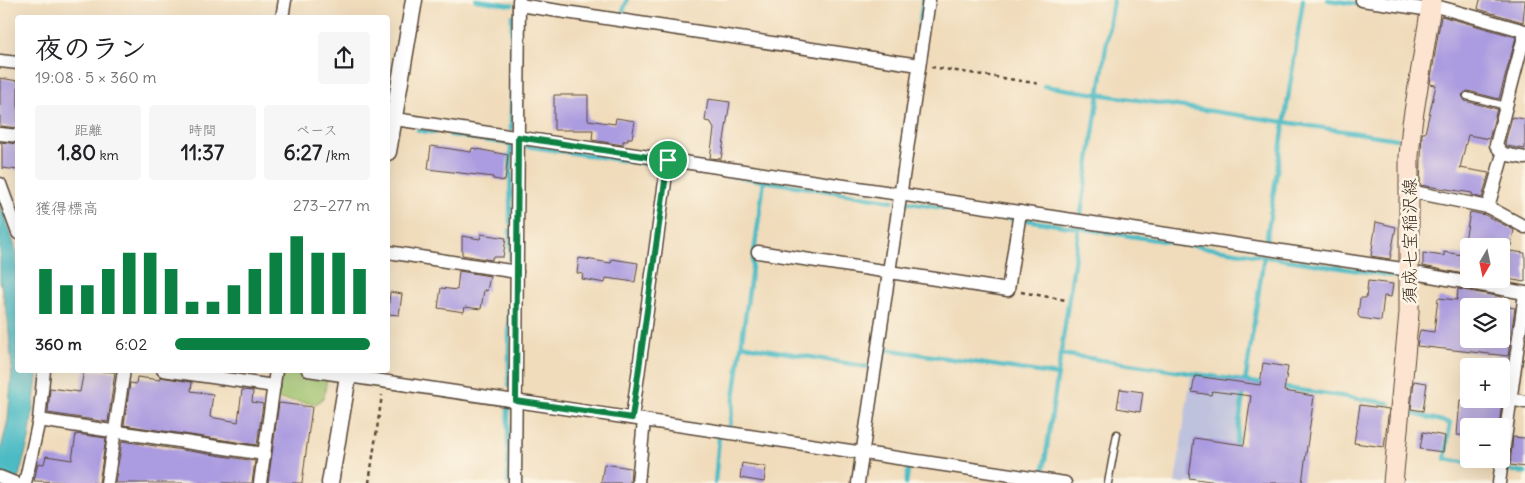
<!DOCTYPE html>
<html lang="ja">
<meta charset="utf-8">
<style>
body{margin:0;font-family:Delius,"Klee One",sans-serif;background:#f6f6f6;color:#202124;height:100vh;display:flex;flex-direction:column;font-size:19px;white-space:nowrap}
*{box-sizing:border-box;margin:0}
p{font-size:16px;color:#757577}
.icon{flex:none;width:28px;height:28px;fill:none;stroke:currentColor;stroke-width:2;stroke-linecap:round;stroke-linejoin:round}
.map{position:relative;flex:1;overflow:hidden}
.panel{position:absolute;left:15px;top:15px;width:375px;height:358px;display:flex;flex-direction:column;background:#fff;border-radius:5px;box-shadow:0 5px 20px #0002}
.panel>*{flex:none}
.needle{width:32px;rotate:189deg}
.controls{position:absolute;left:1460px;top:238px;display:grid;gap:10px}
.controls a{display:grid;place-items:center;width:50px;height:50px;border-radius:5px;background:#fff;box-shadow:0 5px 20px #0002;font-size:25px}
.pin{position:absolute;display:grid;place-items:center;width:42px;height:42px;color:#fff;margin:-21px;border:2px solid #fff;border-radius:50%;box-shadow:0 1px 5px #0007}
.round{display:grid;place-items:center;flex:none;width:52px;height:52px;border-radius:5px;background:#f6f6f6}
.overview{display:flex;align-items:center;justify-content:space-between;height:85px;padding:0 20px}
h1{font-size:28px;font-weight:800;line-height:38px}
.figures{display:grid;grid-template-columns:repeat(3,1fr);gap:8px;height:85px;padding:5px 20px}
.figures div{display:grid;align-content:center;border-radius:5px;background:#f6f6f6;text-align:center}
.figures b{font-size:21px;font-weight:800}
.figures small{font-size:14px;font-weight:400}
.figures p{font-size:14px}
.chart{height:140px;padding:10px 20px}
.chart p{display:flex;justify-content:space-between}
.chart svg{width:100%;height:90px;margin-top:5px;stroke:#0b8043;stroke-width:6}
ul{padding:0 20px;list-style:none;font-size:16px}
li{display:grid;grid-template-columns:80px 60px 1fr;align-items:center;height:38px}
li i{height:12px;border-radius:6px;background:#0b8043}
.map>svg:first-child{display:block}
</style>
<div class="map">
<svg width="1525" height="483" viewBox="0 0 1525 483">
<rect width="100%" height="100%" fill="#fcf5e5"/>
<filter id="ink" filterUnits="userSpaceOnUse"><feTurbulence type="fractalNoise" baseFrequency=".02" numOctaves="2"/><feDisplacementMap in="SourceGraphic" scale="10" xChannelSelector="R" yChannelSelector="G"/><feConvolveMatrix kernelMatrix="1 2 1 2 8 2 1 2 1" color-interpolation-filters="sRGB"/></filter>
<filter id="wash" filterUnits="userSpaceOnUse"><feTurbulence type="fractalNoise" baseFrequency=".0096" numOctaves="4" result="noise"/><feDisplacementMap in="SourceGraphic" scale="20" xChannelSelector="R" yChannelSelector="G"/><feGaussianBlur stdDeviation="1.12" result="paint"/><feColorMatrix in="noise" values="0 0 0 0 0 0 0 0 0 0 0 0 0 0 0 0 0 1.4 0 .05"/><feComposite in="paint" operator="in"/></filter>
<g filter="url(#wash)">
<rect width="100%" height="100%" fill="#f0dcbb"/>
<!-- industrial -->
<path fill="#bfc2dd" d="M1191,375L1243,383L1227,483H1175Z"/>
<!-- green -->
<path fill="#9fc36d" stroke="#6d7646" d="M285,372L327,378L324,397L316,404L277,399L281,375Z"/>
<!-- water -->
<path fill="#4dbbc4" stroke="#447271" d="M0,202L17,253L18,370H38L29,440L17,483H0V452L8,420L12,369L8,319L0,280Z"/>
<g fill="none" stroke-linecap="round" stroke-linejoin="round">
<!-- stream -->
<g stroke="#4dbbc4" stroke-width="4.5">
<path d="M476,0L512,5"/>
<path d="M1328,0L1364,5"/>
<path d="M621,17L627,0"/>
<path d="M919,28L923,0"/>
<path d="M1044,86L1397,139"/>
<path d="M511,129L512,16"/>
<path d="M418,130L435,133"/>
<path d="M450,135L512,144"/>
<path d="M526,146L661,166"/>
<path d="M673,167L893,201"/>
<path d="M905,202L1014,219"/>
<path d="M1081,214L1113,0"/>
<path d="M1025,220L1393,276"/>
<path d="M510,223L511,143"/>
<path d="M1266,243L1303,0"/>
<path d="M510,264V230"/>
<path d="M741,345L868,367"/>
<path d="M1061,354L1264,384"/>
<path d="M881,369L885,349L1058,375"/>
<path d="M1245,383L1264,256"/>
<path d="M509,386V309"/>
<path d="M1279,387L1389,403"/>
<path d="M1410,413L1450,423L1445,459L1498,468"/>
<path d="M730,427L764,181"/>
<path d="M1235,449L1244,390"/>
<path d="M1505,470L1525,473"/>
<path d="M1043,475L1079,229"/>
<path d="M508,483V406"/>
<path d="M715,483L719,437"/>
<path d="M906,483L909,466H913"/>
</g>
</g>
<g id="blocks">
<!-- building -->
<g fill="#ab9be0">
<path d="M1480,0H1525L1523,22L1478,9Z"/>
<path d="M1441,16L1516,37L1499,99L1468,91L1462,95L1465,101L1497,109L1489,139L1468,135L1460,168L1489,173L1482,198L1472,195V193L1420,185L1422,133H1425L1436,85L1430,84Z"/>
<path d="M0,78L18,81V128L0,126Z"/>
<path d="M554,95H588V120L615,124L616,118L635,121L632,138H628V141H623V145L592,140L593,130H554Z"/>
<path d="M708,99L730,102L721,159L710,158L714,129L711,122L705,121Z"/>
<path d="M1512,117L1525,119V149L1507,146L1505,143Z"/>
<path d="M0,142L18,144V170L2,168V144Z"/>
<path d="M431,146L471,152L472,148L508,155L505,181L493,179V177L428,169Z"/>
<path d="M1470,212L1485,215L1514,230L1511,246H1464Z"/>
<path d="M1376,222L1396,227L1390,259L1371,256Z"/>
<path d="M481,234L506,238L503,257H492V260L462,255V236L480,239Z"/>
<path d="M1501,250L1525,253V282L1501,278Z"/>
<path d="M1444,252L1469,256V275L1423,266V253L1444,256Z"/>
<path d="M579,258L611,263L612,259L638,263L635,282L606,278L605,283L582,279L583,274L577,273Z"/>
<path d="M459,271L490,276L487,291L484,290L481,309L465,307L464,312L438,308L441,288L457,290Z"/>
<path d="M1368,281L1393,284L1391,297L1384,296L1381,321L1360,318L1358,315L1360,298H1366Z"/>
<path d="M1458,289L1502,297L1501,306H1469V339H1501V306L1515,308L1508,356L1417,346L1420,330L1434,332L1438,298L1457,300Z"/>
<path d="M390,292L402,294L399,315L388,314Z"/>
<path d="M1263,363L1288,367L1284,391L1314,396L1302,483H1225L1189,478L1194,438L1244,445L1251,396L1212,391L1211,395L1192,392L1195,376L1260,385Z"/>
<path d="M84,370L115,372L108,422L48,413L50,388L80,392Z"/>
<path d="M137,377L160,380V377L192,382L191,391L213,394L210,417L238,422L242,390L253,391L252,402L263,404L257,445L124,425L130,383L136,384Z"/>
<path d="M1414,381L1427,383L1423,411L1411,409Z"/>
<path d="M1120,389L1143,392L1140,412L1117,408Z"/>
<path d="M1469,399L1502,402L1499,426L1469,423V436L1457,435L1460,400H1469V403Z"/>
<path d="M279,403L312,407L302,483H268Z"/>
<path d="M1360,405L1389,409L1384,447L1354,443Z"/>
<path d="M1423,432L1445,436L1443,452L1420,449Z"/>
<path d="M76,434L106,438L99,483L34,481L38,463L44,464L46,456L72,460Z"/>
<path d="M1513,437L1525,438V467L1510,465Z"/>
<path d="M122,441L255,461L252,483H115Z"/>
<path d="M742,463L766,467L764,482L740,478Z"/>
<path d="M604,464L631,468L630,483H601Z"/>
</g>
</g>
</g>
<g filter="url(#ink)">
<use href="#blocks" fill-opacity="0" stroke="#564536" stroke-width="1"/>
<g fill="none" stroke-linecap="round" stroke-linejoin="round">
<defs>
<g id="service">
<path d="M1467,96L1506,106"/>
<path d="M1108,483L1117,434"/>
</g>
<g id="minor">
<path d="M1362,0L1431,10"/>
<path d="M519,5L919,65"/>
<path d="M1432,5L1525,31"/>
<path d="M282,18L285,0"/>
<path d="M1525,33L1496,145L1503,154L1488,207L1525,227"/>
<path d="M0,61L18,63"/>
<path d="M388,118L1409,270"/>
<path d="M0,134L18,136"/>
<path d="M1503,154L1525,158"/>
<path d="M0,184L18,233"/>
<path d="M1409,191L1488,207"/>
<path d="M388,252L517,272"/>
<path d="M758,252L1008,290L1020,212"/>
<path d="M1409,272L1525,293"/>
<path d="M163,370L274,386"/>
<path d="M308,370L1065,483"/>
<path d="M1510,399L1525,402"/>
<path d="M632,418L668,160"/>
<path d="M39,420L264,454"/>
<path d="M0,477L15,483"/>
<path d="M25,483L39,420L44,370"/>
<path d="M107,483L124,370"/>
<path d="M260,483L276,370"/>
<path d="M515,483L519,0"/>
<path d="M638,483L644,420"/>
<path d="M858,483L929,0"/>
<path d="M1499,483L1525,293"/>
</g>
<g id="tertiary">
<path d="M388,152L414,0"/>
<path d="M330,483L349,370"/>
</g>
<path id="secondary" d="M1393,483L1409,313V156L1412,124L1432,0"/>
</defs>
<!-- service casing -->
<use href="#service" stroke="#564536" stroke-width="9"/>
<!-- minor casing -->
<use href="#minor" stroke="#564536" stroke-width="15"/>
<!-- tertiary casing -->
<use href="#tertiary" stroke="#564536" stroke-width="19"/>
<!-- secondary casing -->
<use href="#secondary" stroke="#564536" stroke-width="21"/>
<!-- path -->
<g stroke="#564536" stroke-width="2.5" stroke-dasharray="4 4" stroke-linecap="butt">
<path d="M931,67L1041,84"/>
<path d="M1021,292L1066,300"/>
<path d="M369,483L382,395"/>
</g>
<!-- service -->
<use href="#service" stroke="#fff" stroke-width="6"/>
<!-- minor -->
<use href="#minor" stroke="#fff" stroke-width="12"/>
<!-- tertiary -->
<use href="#tertiary" stroke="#fff" stroke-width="16"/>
<!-- secondary -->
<use href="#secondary" stroke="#fde4d1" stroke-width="19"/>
</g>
</g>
<g fill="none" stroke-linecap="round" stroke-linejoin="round" filter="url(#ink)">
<defs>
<path id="route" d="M518,137L668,160L632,418L516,401Z"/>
</defs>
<!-- route casing -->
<use href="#route" stroke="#fff" stroke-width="10"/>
<!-- route -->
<use href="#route" stroke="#0b8043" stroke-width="6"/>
</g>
<g text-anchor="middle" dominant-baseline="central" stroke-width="5" stroke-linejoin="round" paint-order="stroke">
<!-- street labels -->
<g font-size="18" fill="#3b2a1e" stroke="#fcf5e5">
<text transform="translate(1409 241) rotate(-90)">須成七宝稲沢線</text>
</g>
</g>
</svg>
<div class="controls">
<a><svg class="needle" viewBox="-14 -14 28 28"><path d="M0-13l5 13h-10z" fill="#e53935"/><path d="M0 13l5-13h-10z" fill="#757577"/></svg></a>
<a><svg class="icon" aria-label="layers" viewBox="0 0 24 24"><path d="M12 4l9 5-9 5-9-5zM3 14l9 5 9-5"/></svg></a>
<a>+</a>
<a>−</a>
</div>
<div class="pin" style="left:668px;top:160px;background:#1e9e55"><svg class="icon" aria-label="arrive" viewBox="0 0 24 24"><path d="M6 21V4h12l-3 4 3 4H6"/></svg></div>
<section class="panel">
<div class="overview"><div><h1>夜のラン</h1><p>19:08 · 5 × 360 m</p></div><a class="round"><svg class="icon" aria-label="share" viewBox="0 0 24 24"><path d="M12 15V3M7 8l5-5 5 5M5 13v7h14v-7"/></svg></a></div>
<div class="figures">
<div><p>距離</p><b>1.80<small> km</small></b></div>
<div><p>時間</p><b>11:37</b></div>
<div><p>ペース</p><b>6:27<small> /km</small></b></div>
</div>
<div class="chart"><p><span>獲得標高</span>273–277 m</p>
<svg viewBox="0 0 160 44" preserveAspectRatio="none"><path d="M5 44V22M15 44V30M25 44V30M35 44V22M45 44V14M55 44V14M65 44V22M75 44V38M85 44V38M95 44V30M105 44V22M115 44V14M125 44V6M135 44V14M145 44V14M155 44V22"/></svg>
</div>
<ul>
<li><b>360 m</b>6:02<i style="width:100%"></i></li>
</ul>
</section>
</div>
